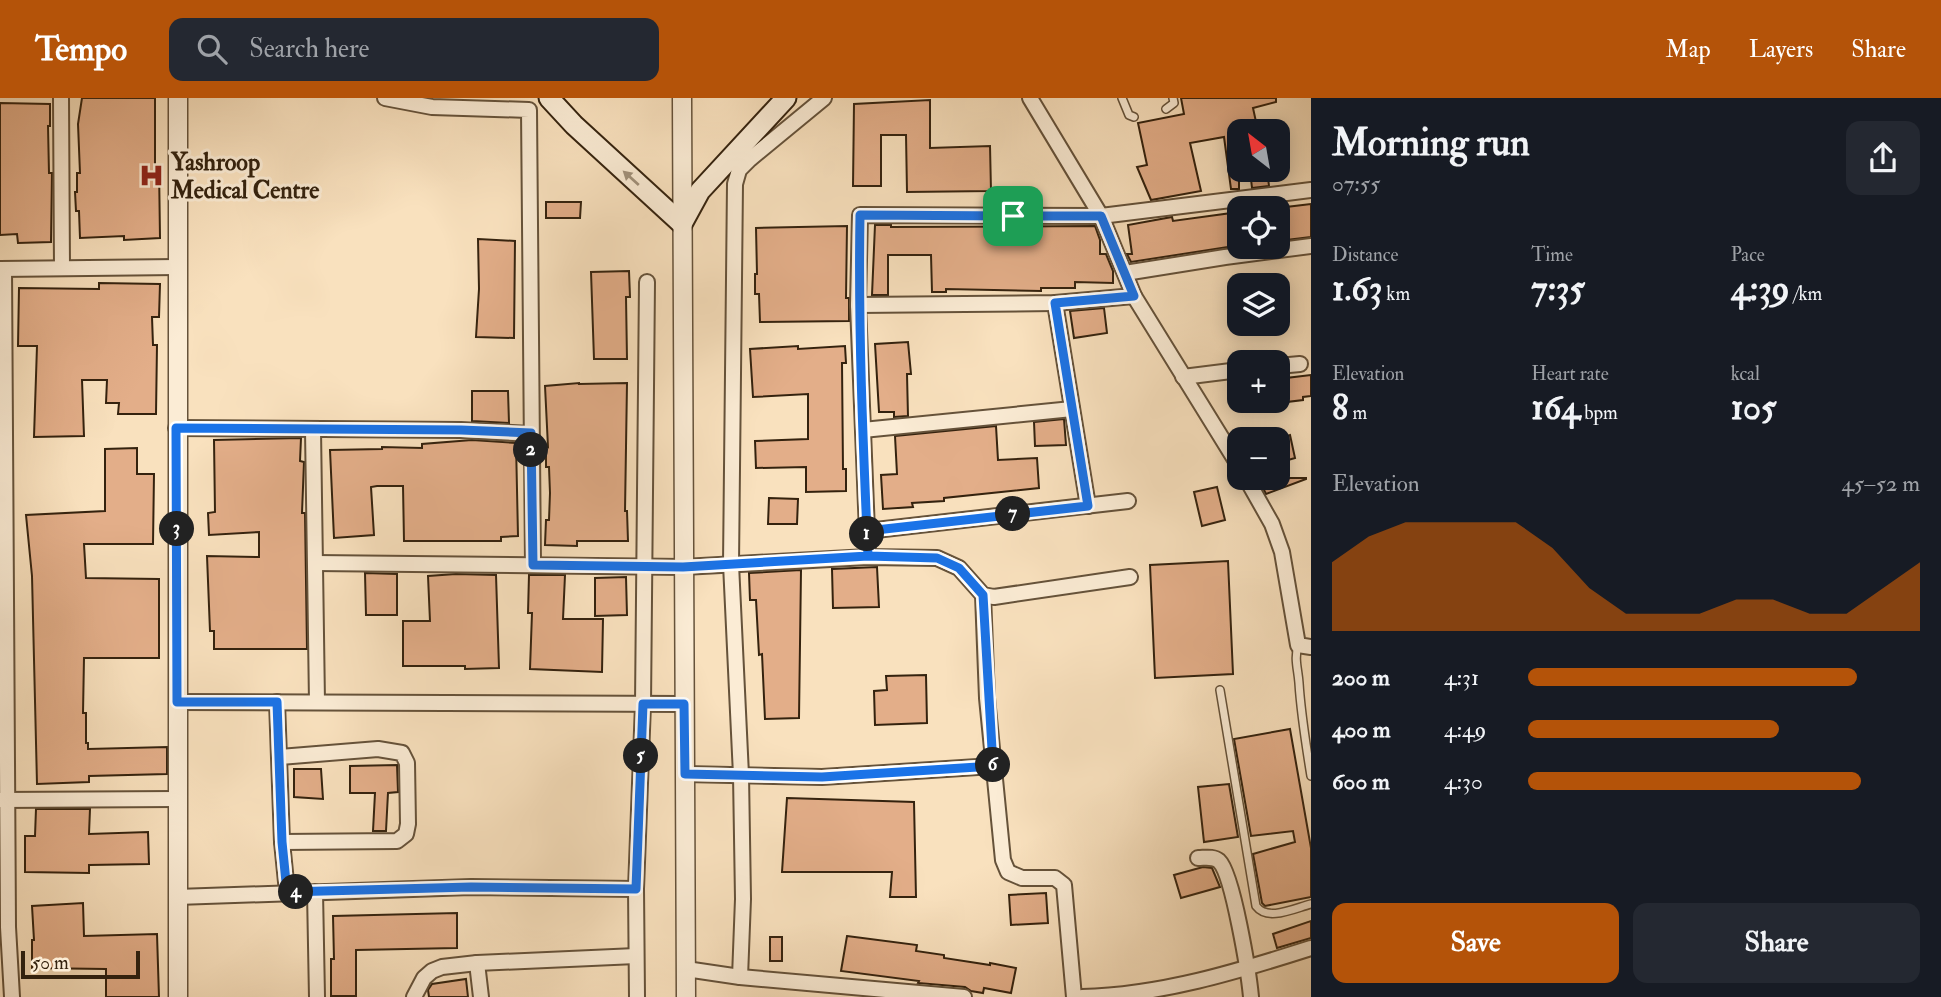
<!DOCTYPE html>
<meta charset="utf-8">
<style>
body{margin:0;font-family:"IM FELL Double Pica",serif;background:#242831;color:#f1f3f6;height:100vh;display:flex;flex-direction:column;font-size:26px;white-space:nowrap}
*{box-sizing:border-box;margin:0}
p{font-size:23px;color:#9ea1a6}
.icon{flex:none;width:38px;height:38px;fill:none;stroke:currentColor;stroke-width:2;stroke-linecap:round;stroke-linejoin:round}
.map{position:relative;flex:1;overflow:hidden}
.side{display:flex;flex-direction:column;background:#171b24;width:630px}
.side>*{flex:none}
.needle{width:46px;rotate:329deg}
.fabs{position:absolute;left:1227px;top:21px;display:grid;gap:14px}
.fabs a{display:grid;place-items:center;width:63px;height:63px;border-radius:14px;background:#171b24;box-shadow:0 4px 18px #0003;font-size:35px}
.scale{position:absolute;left:21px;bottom:18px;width:119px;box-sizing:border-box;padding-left:7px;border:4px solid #34220e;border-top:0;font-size:19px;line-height:24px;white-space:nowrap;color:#34220e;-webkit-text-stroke:5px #fbecd5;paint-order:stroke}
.pin{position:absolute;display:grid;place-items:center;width:60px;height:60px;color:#fff;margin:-30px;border-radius:14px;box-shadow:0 4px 10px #0006}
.km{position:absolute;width:35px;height:35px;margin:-18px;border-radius:50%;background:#222;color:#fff;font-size:19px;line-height:35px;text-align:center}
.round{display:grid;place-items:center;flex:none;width:74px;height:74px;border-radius:14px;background:#242831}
.summary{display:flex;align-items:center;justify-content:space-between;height:119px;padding:0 21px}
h1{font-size:38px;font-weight:800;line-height:52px}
.metrics{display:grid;grid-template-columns:repeat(3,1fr);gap:10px;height:119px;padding:7px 21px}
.metrics div{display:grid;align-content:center}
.metrics b{font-size:35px;font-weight:800}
.metrics small{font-size:19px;font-weight:400}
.metrics p{font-size:19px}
.chart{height:196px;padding:14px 21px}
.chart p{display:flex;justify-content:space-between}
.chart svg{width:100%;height:126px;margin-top:7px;fill:#b45309;opacity:.7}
.cta{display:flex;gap:14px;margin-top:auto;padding:14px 21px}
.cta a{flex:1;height:80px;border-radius:14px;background:#b45309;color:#fff;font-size:28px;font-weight:800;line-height:80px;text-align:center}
.cta a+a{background:#242831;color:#f1f3f6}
ul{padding:0 21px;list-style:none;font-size:23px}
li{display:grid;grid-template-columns:112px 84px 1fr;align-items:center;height:52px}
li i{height:18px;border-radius:9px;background:#b45309}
header{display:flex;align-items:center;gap:42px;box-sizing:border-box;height:98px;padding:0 35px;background:#b45309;color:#fff}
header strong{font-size:33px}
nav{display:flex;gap:38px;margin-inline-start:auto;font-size:24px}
.search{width:490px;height:63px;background:#242831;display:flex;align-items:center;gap:18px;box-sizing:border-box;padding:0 24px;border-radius:14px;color:#9ea1a6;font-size:26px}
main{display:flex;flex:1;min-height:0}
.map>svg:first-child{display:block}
</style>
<header>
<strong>Tempo</strong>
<div class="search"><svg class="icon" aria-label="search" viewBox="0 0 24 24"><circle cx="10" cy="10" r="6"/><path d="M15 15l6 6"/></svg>Search here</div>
<nav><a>Map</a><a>Layers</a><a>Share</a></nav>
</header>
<main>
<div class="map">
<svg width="1311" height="899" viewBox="0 0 1311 899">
<rect width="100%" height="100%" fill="#f9e1be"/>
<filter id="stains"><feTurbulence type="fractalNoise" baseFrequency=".00286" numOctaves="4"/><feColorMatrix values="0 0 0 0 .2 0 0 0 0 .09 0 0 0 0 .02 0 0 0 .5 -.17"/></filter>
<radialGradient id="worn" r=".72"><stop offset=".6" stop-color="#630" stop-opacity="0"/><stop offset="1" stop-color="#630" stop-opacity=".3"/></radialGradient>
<!-- building -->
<g fill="#e3ae89" stroke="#34220e" stroke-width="2">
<path d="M82,0H155V68H159L160,140L124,142V138L80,140L79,113H76L75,94H77V75H80L78,26Z"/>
<path d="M1181,0H1276V4L1253,10L1258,33H1239V91H1231L1224,39L1190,45L1201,93L1151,102L1137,69L1147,67L1138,25L1184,16Z"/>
<path d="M930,2V50L990,48L991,93L907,94L906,37H881V88H853L854,6Z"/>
<path d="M0,5L50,6V28H48L49,75H52L51,144L18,145L17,136L0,137Z"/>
<path d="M1250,72H1267L1269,88L1252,90Z"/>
<path d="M546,104H581L580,120H546Z"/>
<path d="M1311,106V139L1278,143V110Z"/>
<path d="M1239,114V140L1228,141V149L1131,164L1127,156H1132L1128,127L1172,119L1173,123Z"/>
<path d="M875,127H891V129L1095,128L1100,142V156H1106L1113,173V185L1075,184V190H1041V193L946,191V194H932L931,157H888V197H872Z"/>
<path d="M847,128L846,200H849V223L760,224L759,196H755V176H757L756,130Z"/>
<path d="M478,141L515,143L514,240L476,239L479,191Z"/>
<path d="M629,173L630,199H626L627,261H594L591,174Z"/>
<path d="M99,185L160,186L159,219H152L153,247H157L156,316H118L119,305H106L107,282H82L84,338L34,339L37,248H18L19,190L99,191Z"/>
<path d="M1104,210L1107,235L1074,240L1070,213Z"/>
<path d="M908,244L911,276H907L908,318L894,319V314H879L875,246Z"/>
<path d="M798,248V251L845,248L846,265H842L843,371H846V393L806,394V369L756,370L755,343L808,341V296L753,299L750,251Z"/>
<path d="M1311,277V298L1303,299V302L1278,305V281Z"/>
<path d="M579,285V286L627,285L625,413H627L628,443H577V448L545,447L546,422H549L550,395L549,369H546V348L548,349L545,288Z"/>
<path d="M472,293H508L509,325L472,323Z"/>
<path d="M1064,321L1066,347L1035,348L1034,324Z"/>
<path d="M996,328L998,362L1037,360L1039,390L944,400V403L912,405L913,409L883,411L881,377L897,376L895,338Z"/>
<path d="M1290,337L1295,360L1278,365V341Z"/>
<path d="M301,340L300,363L304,364L302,415H305L307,551H214V533H210L207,458L259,459V434L209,437L208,415L215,414L214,342Z"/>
<path d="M472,342L516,345L518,438L501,439V443H404L403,388H377L371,389L374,437L334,440L330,352L382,351V349L422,350V346Z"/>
<path d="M137,350V376H154L153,446H84L86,480L159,481V560H84L83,615H86V645H88V651L167,649V676L89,678V684L37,686L32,478L26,417L105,413V351Z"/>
<path d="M1258,380H1306V381L1266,396Z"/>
<path d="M1217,389L1225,422L1202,428L1194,394Z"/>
<path d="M769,400L798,401L797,426H768Z"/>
<path d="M1228,463L1233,576L1155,580L1150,467Z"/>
<path d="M877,469L879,509L833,510L832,471Z"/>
<path d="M801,472L799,620L765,621L762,556L759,557L756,502H750L749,475Z"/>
<path d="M365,475L397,476V517H366Z"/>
<path d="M456,476L496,477L499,570L465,571V568H403V523H430L428,478Z"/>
<path d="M529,477H565L563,521H603L602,574L530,571L532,515H528Z"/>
<path d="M626,479L627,517L595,518V480Z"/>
<path d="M926,577L927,625L875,627L874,593L887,592L886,578Z"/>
<path d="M1290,631L1311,750V799L1265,808L1262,805L1253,756L1295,744L1293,733L1251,738L1234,641Z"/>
<path d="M397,667L398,694L388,695L386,733H373L375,695H350V668Z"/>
<path d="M294,671H321L323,701L294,699Z"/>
<path d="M1229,686L1238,739L1204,744L1198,689Z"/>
<path d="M787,700L914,704L916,799H890L892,774H782Z"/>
<path d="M36,711H90L89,736L148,734L149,766L89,767V775L25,774V738H35Z"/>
<path d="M1203,769L1212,770L1220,789L1181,800L1174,777Z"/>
<path d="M1046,795L1048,825L1011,827L1009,797Z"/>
<path d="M83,805L84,838L157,836L159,899H106V871L32,870V842H34L32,808Z"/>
<path d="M457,815V850L356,852V898H331V861H334L333,818Z"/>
<path d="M1311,823V840L1277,850L1273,836Z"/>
<path d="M847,838L917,847L916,853L944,857V860L990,867V865L1016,870L1011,895L984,890L983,895L971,893L965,889L918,885L919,883L841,873Z"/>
<rect x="770" y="839" width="12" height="24"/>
<path d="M466,881L468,899H429L428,892L432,886Z"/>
</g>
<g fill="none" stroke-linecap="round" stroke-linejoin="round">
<defs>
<g id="service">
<path d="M1122,0L1129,17L1134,19"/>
<path d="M1166,11L1174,5L1173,0"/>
<path d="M1298,548C1294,561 1298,571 1299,585C1301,617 1306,647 1311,678"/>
<path d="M1220,592L1256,808C1268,824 1295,810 1311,806"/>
</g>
<g id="minor">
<path d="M61,0L62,170"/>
<path d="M385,0L432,9L529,12L533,467"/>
<path d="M1030,0L1101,118L1134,198L1239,368"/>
<path d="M0,171L177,169"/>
<path d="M4,171L8,829L12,899"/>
<path d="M1125,175L1225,159L1311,148"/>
<path d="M1055,205L1088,408"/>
<path d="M858,207L1055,205L1134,198"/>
<path d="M1278,268L1300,266"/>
<path d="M1183,279L1239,272"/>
<path d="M176,330L461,332L531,336"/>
<path d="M313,332L317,604"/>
<path d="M863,332L1072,311"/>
<path d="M1246,380L1272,426L1282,454L1298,547L1311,549"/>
<path d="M867,433L1128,403"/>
<path d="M868,459L858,207L860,117L1101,118L1311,92"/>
<path d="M315,465L683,469L868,459L937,460L959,470L983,497L994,499L1130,479"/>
<path d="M983,497L987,600L1003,762L1008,774L1022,780H1055L1064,787L1074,899"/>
<path d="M177,604L684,606"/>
<path d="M277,604L282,744L287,794"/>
<path d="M280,659L378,651L402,655L407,665L408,726L406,736L397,743L282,744"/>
<path d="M685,676L822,679L993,668"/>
<path d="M0,702L177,701"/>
<path d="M1198,760C1205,760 1213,758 1219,763C1233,776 1249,877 1251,899"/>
<path d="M315,794L317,899"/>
<path d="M177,799L471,789L636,791"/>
<path d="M477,865L481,899"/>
<path d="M686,871L740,879L964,899"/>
<path d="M740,879L743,801L741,677L731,466L735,86L739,72L750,61L824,0"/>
<path d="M414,899L424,880L432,873L442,869L477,865L636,858"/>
<path d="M637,899L636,791L643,606L647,184"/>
<path d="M1082,899C1161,897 1236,874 1311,850"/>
</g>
<g id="tertiary">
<path d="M682,0L686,899"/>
<path d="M178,899V0"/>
</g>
<path id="secondary" d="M549,0L574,27L682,126L700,93L786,0"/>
</defs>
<!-- service casing -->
<use href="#service" stroke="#65523a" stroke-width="10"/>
<!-- minor casing -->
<use href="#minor" stroke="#65523a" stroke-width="18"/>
<!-- tertiary casing -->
<use href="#tertiary" stroke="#65523a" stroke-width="21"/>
<!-- secondary casing -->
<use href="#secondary" stroke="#34220e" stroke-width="23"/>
<!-- service -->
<use href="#service" stroke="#fbecd5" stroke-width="7"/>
<!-- minor -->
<use href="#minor" stroke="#fbecd5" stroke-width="14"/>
<!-- tertiary -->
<use href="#tertiary" stroke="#fbecd5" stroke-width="18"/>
<!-- secondary -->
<use href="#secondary" stroke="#fbecd5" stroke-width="19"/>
</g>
<!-- one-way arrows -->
<defs><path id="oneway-solid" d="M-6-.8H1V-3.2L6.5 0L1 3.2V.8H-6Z" transform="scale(1.75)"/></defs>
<use fill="#a1917b" href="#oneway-solid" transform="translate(631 80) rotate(-138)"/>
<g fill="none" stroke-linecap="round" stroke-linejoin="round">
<defs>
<path id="route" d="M1013,118L860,117C858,231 863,345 868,458L683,469L533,467L531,335L461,332L176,330L177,604H277L282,744L287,794L471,789L636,791L643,606H684L685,676L822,679L993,668L983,497L959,470L937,460L868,458L867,433L1088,408L1055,205L1134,198L1101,118H1013"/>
</defs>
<!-- route casing -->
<use href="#route" stroke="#fff" stroke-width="14"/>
<!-- route -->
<use href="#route" stroke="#1a73e8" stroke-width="9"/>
</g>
<!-- icons -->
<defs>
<symbol id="hospital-bare" viewBox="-9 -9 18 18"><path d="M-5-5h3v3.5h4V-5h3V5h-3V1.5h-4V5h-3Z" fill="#8f2418" stroke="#fbecd5" stroke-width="2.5" paint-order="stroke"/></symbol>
</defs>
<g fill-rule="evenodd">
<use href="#hospital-bare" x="134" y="60" width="35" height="35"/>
</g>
<g text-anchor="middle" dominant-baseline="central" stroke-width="6" stroke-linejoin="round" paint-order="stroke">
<!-- poi labels -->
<g font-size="24" font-weight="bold" fill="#34220e" stroke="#fbecd5" text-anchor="start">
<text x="171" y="64">Yashroop<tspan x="171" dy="28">Medical Centre</tspan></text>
</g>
</g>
<rect width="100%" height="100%" filter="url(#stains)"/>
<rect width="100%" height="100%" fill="url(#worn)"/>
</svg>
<div class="fabs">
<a><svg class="needle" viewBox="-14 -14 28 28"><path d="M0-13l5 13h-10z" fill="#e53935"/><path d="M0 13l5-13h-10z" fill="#9ea1a6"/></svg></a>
<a><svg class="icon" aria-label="locate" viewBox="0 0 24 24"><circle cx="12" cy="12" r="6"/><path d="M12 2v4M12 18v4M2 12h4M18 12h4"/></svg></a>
<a><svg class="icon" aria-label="layers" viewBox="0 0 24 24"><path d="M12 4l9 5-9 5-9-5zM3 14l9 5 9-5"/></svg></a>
<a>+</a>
<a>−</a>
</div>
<div class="scale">50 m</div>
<div class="pin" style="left:1013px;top:118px;background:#1e9e55"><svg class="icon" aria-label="arrive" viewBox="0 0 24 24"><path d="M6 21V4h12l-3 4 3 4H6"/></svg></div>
<b class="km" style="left:867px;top:436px">1</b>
<b class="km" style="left:531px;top:352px">2</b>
<b class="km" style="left:177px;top:431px">3</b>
<b class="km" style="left:296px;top:794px">4</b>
<b class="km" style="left:641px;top:658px">5</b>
<b class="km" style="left:993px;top:667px">6</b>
<b class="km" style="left:1013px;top:416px">7</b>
</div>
<section class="side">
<div class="summary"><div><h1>Morning run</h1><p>07:55</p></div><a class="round"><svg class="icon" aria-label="share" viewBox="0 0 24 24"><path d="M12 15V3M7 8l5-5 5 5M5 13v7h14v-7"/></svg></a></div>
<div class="metrics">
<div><p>Distance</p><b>1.63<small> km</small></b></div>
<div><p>Time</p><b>7:35</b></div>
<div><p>Pace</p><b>4:39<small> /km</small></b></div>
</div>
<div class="metrics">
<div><p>Elevation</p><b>8<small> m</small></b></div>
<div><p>Heart rate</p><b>164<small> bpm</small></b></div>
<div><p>kcal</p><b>105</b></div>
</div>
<div class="chart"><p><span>Elevation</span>45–52 m</p>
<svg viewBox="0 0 160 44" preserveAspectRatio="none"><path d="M0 44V20L10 11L20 6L30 6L40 6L50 6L60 15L70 29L80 38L90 38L100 38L110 33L120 33L130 38L140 38L150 29L160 20V44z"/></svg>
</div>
<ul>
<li><b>200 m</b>4:31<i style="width:84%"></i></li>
<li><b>400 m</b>4:49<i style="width:64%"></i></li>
<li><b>600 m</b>4:30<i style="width:85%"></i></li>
</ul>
<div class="cta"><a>Save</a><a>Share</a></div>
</section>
</main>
